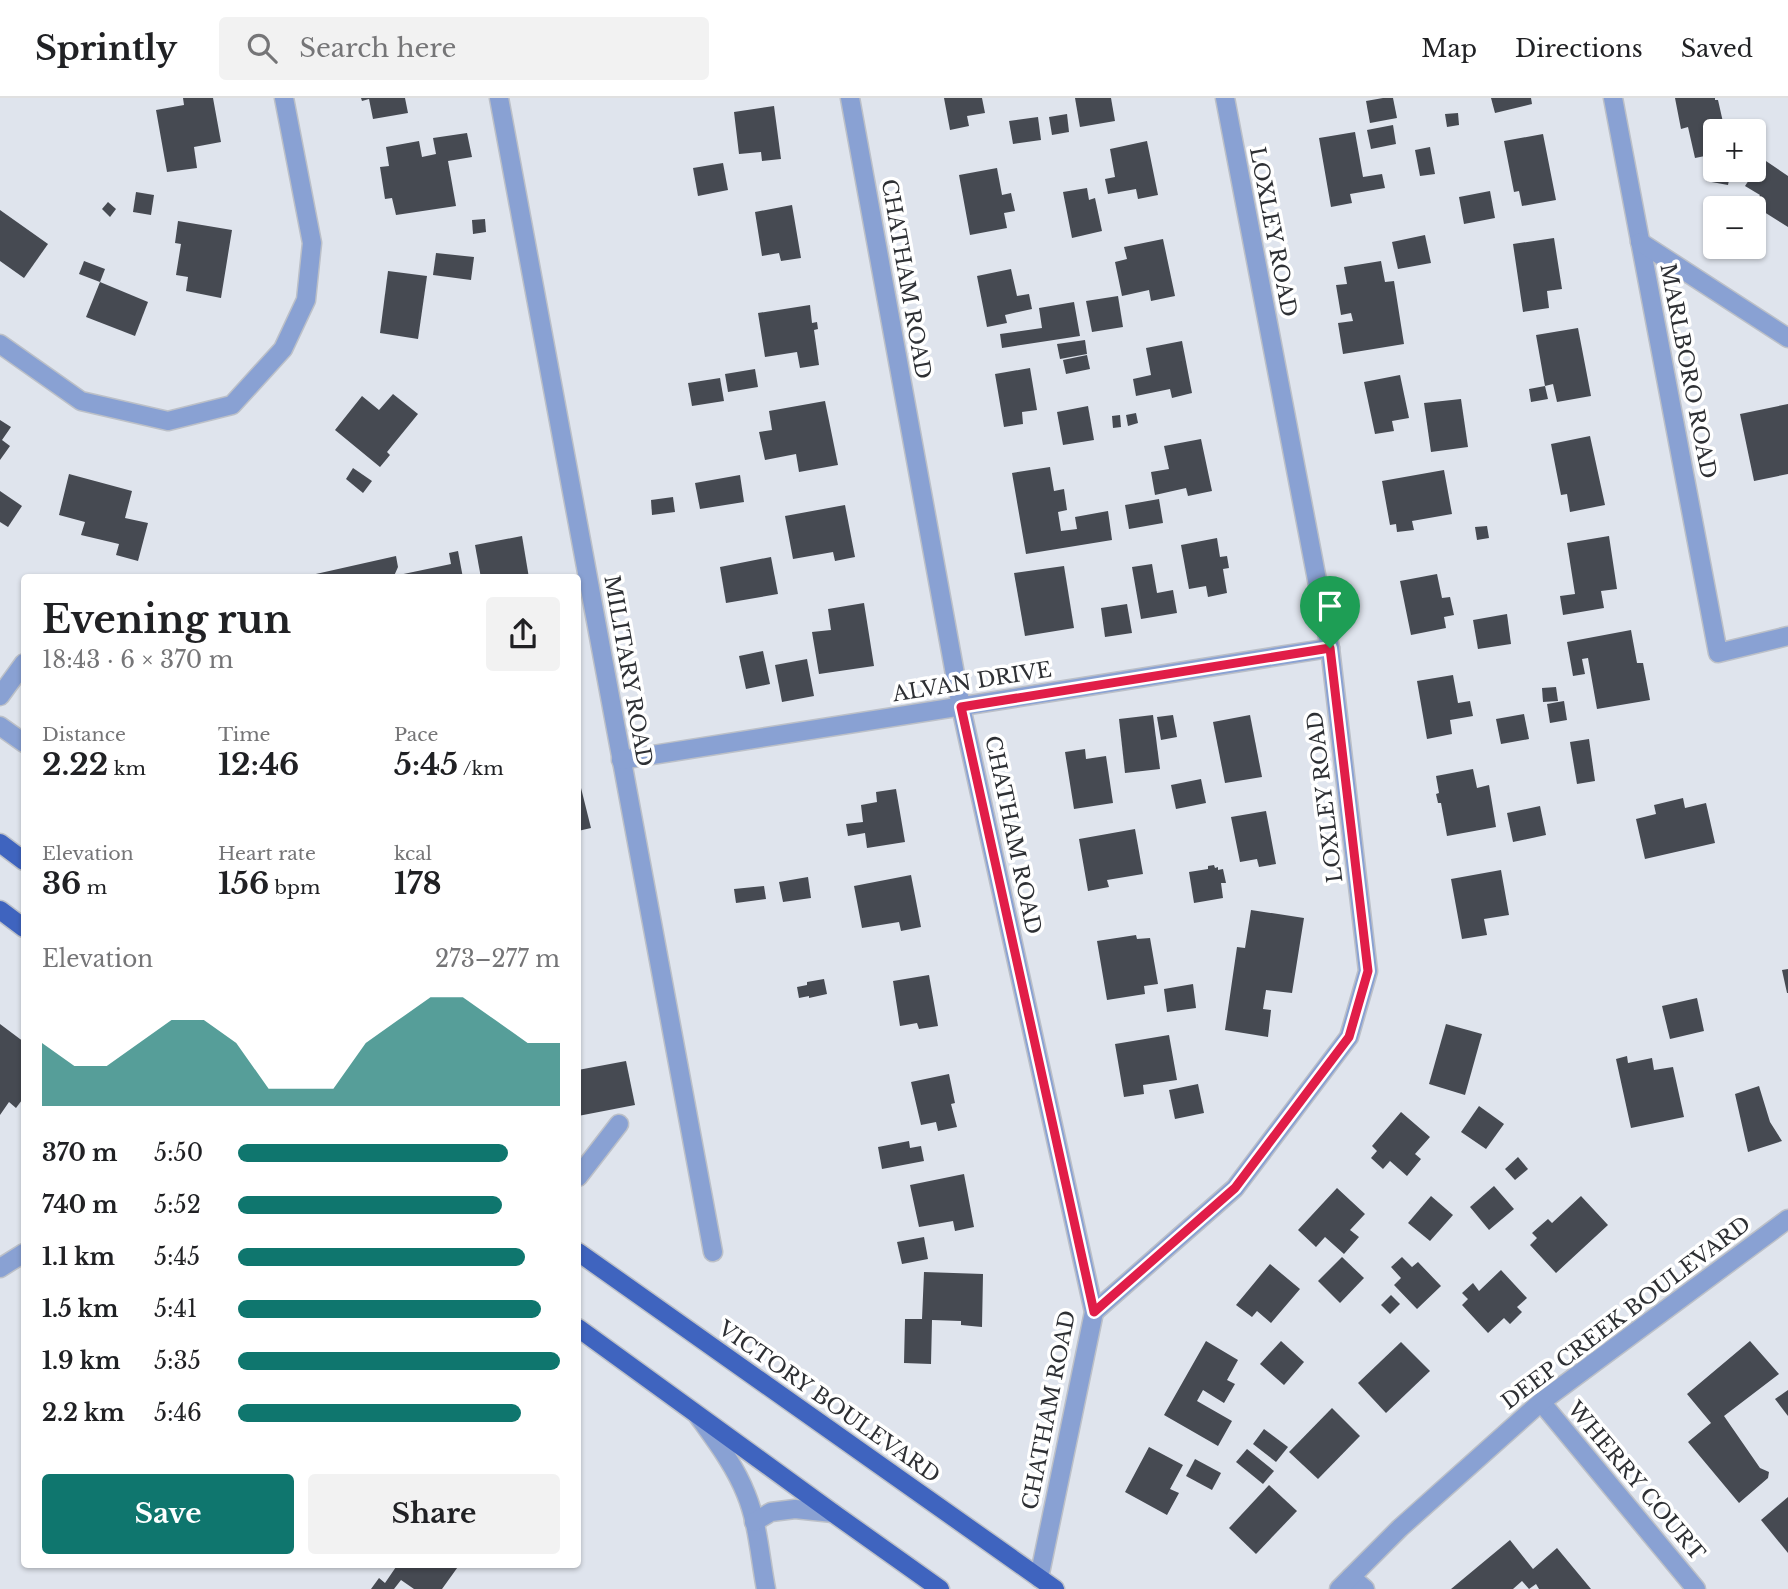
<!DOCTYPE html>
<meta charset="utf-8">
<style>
body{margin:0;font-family:"Libre Baskerville",serif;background:#f2f2f2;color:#202124;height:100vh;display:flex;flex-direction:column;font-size:26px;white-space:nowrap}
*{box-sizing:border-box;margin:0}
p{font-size:23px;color:#757577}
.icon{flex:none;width:38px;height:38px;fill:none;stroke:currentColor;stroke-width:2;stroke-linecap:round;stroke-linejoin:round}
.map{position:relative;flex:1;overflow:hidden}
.drawer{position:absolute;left:21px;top:476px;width:560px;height:994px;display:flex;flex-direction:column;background:#fff;border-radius:7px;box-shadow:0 2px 5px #0004}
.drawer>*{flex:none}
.tools{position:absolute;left:1703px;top:21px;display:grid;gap:14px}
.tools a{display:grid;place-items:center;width:63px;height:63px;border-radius:7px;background:#fff;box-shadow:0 2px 5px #0004;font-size:35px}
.pin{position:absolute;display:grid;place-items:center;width:60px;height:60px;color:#fff;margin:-72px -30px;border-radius:50% 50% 50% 0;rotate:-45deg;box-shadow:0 0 7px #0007}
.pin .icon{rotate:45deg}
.round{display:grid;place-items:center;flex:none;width:74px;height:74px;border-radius:7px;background:#f2f2f2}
.summary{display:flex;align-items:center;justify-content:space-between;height:119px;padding:0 21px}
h1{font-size:38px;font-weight:700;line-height:52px}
.figures{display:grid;grid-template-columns:repeat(3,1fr);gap:10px;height:119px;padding:7px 21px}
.figures div{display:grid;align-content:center}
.figures b{font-size:30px;font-weight:700}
.figures small{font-size:19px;font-weight:400}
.figures p{font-size:19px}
.chart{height:196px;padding:14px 21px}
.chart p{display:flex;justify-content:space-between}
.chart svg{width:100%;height:126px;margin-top:7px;fill:#0f766e;opacity:.7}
.cta{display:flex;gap:14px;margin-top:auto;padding:14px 21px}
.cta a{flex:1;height:80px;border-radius:7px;background:#0f766e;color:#fff;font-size:28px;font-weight:700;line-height:80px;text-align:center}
.cta a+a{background:#f2f2f2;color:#202124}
ul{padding:0 21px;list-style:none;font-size:23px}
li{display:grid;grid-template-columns:112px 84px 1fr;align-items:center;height:52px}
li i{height:18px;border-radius:9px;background:#0f766e}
header{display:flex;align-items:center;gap:42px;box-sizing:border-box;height:98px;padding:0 35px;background:#fff;border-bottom:2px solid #e0e0e0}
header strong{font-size:33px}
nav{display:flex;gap:38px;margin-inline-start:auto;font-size:24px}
.search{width:490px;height:63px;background:#f2f2f2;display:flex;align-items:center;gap:18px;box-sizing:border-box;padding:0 24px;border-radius:7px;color:#757577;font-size:26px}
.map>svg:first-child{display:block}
</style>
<header>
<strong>Sprintly</strong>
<div class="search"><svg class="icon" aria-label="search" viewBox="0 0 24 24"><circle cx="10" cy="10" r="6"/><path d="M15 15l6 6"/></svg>Search here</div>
<nav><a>Map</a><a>Directions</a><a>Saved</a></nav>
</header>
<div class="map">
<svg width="1788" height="1491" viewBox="0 0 1788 1491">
<rect width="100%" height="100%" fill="#dfe4ed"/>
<!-- building -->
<g fill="#464a52">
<path d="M183,0H213L221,44L194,49L197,70L167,74L156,12L184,7Z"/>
<path d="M361,0H405L408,15L373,21L369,1L362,3Z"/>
<path d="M944,0H982L985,15L967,18L969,28L950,32Z"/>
<path d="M1075,0H1111L1115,23L1080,29Z"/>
<path d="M1383,0H1393L1397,20L1370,25L1366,3Z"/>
<path d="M1491,0H1531L1532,6L1495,15Z"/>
<path d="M1675,0H1715V2H1718L1725,33H1715V56L1695,60L1688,29L1681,31Z"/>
<path d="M774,8L781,61L762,63L761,54L739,56L734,14Z"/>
<path d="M1458,15L1459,27L1447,29L1445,16Z"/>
<path d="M1067,16L1069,34L1052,37L1049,19Z"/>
<path d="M1038,19L1041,42L1013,46L1009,23Z"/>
<path d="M1393,27L1396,46L1371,51L1367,32Z"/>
<path d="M1355,34L1363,79L1382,76L1385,90L1350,96L1352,105L1331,109L1319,40Z"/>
<path d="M467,35L472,59L448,63L456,108L396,117L392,100L385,101L380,69L389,68L386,49L419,43L422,59L436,56L433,40Z"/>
<path d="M1543,36L1556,102L1522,108L1519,93L1514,94L1504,43Z"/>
<path d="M1147,43L1158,97L1138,101L1136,91L1108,96L1105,81L1115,79L1110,51Z"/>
<path d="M1430,49L1435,76L1420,78L1415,52Z"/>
<path d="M1763,61L1788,78V129L1753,107L1760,97L1745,88Z"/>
<path d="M723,65L728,92L698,98L693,70Z"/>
<path d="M1709,67L1715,68V72H1731L1728,87L1706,83Z"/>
<path d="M997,70L1002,97L1011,95L1015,113L1004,115L1007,130L970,137L959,77Z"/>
<path d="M1087,90L1089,102L1095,100L1102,133L1072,140L1063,94Z"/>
<path d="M1490,93L1495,120L1464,126L1459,99Z"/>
<path d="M136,94L154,97L151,117L133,114Z"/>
<path d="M108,104L116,111L110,119L102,111Z"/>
<path d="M792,107L801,160L781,163L779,155L762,158L755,114Z"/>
<path d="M0,112L48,146L24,180L0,163Z"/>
<path d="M485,121L486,134L473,136L472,122Z"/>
<path d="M178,123L232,132L221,200L186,193L188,179L176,177L181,146L175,145Z"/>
<path d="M1425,137L1431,165L1398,171L1392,144Z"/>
<path d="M1554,140L1562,191L1547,193L1549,210L1523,214L1513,146Z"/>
<path d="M1163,141L1175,198L1151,203L1149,192L1122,198L1115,164L1127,161L1124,149Z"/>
<path d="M436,155L474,159L471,182L433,177Z"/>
<path d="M84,163L105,171L100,184L79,176Z"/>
<path d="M1381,163L1385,184L1394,183L1404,246L1343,256L1338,225L1353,223L1351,215L1341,217L1336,187L1347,186L1344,169Z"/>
<path d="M1011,171L1017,198L1029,196L1032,211L1005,217L1007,225L987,229L977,178Z"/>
<path d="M388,173L427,178L418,241L380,235Z"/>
<path d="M100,184L148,204L135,238L86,219Z"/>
<path d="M1118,198L1123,229L1092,234L1086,203Z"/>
<path d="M1074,204L1080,238L1002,250L1000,236L1042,230L1039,210Z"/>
<path d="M810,207L812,225L817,224L818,231L814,232L819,267L800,270L797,254L765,259L758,215Z"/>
<path d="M1578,230L1591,298L1557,304L1553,286L1545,288L1548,301L1531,304L1529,291L1545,288L1536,237Z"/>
<path d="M1085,242L1087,256L1060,261L1057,246Z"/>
<path d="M1182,243L1192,295L1172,300L1170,291L1136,298L1133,281L1151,277L1146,250Z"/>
<path d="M1087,257L1090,271L1066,276L1063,262Z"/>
<path d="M1030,270L1037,312L1022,314L1023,326L1004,329L995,276Z"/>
<path d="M755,271L758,289L728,294L725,276Z"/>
<path d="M1400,277L1409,320L1392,323L1394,333L1375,336L1364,284Z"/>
<path d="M720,280L724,303L692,308L688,285Z"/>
<path d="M393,296L418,316L387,354L390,357L380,369L335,332L362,298L379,312Z"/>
<path d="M1461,301L1468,349L1431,354L1424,305Z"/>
<path d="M825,303L838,367L799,374L796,356L765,362L759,334L772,332L769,313Z"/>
<path d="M1788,306V376L1754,383L1740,316Z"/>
<path d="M1088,308L1094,342L1063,347L1057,314Z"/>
<path d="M1136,315L1138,325L1128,328L1126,317Z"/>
<path d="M1120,317L1121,329L1113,330L1112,318Z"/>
<path d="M0,322L11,329L2,342L10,348L0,362Z"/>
<path d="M1590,338L1605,407L1570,414L1567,396L1561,397L1551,346Z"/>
<path d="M1201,341L1212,393L1188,398L1186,390L1155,397L1151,374L1169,371L1164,348Z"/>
<path d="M1050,369L1054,393L1064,391L1067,412L1058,414L1061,433L1077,431L1075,419L1108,413L1112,442L1026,456L1012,375Z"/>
<path d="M353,370L372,383L363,395L346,381Z"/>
<path d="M1444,372L1452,416L1412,423L1414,432L1397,434L1396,426L1390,427L1382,383Z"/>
<path d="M69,376L132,393L125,420L148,425L138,463L116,457L119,446L81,437L85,424L59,417Z"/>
<path d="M740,377L744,404L700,411L695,385Z"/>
<path d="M0,393L22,408L8,429L0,424Z"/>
<path d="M673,399L675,414L652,417L651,402Z"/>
<path d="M1159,401L1163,425L1129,431L1125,407Z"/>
<path d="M845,407L855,459L835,463L833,454L793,461L785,418Z"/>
<path d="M1487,428L1489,440L1477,442L1475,429Z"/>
<path d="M522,438L529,480H481L475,447Z"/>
<path d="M1609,438L1617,491L1601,493L1604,510L1563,517L1560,498L1575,496L1567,445Z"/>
<path d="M1217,440L1220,459L1227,458L1229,470L1223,471L1227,495L1208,499L1206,488L1189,491L1181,447Z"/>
<path d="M458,453L463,480H298L396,458L398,469L394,478L451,466L449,455Z"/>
<path d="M771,459L778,496L726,505L720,469Z"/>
<path d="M1152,466L1157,495L1173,492L1177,515L1141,521L1132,469Z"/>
<path d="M1064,468L1074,530L1025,538L1014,475Z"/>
<path d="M1437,476L1442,500L1450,499L1454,517L1444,519L1446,530L1411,537L1400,483Z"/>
<path d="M864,505L874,568L819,576L812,534L831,532L828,511Z"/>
<path d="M1127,506L1132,535L1105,539L1101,510Z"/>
<path d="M1507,516L1511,546L1478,551L1473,522Z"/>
<path d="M1631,532L1637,565H1643L1650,602L1597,611L1588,560L1582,561L1585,576L1573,578L1567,544Z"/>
<path d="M763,553L770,586L746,591L739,558Z"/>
<path d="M807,561L814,598L782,604L775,567Z"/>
<path d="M1453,577L1458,605L1470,603L1473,618L1450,622L1452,636L1427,641L1417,583Z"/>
<path d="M1556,589L1558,603L1543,604L1542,590Z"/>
<path d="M1564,603L1567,622L1550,625L1547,606Z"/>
<path d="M1524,616L1529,641L1501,646L1496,621Z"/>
<path d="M1153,617L1160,671L1125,675L1119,621Z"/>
<path d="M1173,617L1177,639L1161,642L1157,619Z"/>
<path d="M1250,617L1262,679L1225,685L1213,624Z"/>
<path d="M1589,641L1595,683L1577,686L1570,644Z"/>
<path d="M1085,651L1086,661L1106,658L1113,705L1074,711L1065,654Z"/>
<path d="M1473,671L1477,690L1489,687L1496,729L1447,738L1441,705H1438L1436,696L1439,695L1436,678Z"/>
<path d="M578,678L591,730L578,733Z"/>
<path d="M1201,681L1206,705L1176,711L1171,687Z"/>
<path d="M896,691L905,744L867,750L865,735L848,738L846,726L863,724L861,707L877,704L876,694Z"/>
<path d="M1683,700L1685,710L1706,705L1715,745L1645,761L1636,721L1656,716L1654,707Z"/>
<path d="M1540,708L1546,737L1513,744L1507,715Z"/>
<path d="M1266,713L1276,766L1259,769L1257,761L1240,764L1231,719Z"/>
<path d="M1135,731L1143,776L1107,782L1109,789L1088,793L1079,741Z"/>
<path d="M1214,767L1215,770L1218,769V772L1223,771L1226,785H1221L1223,800L1194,805L1189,774L1208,771V768Z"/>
<path d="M1501,772L1509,817L1484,821L1487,837L1462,841L1451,781Z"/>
<path d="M911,777L921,829L901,833L899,824L862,830L854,788Z"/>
<path d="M808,779L811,800L783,804L779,784Z"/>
<path d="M764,788L766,801L736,805L734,791Z"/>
<path d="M1251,812L1304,820L1292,895L1266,892L1263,911L1271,912L1268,939L1225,932L1237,849L1245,850Z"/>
<path d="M1136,837L1137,841L1150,840L1158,886L1144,888L1145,896L1107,902L1097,843Z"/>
<path d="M1788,871V895H1787L1782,872Z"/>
<path d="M929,877L938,928L919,931L917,925L900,928L893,883Z"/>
<path d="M824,881L827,896L809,900V898L799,900L797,889L807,887V884Z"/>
<path d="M1193,886L1196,910L1167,914L1164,891Z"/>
<path d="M1697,900L1704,933L1670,941L1662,908Z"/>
<path d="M0,926L24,944V1004L22,1002L16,1010L9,1004L0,1017Z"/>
<path d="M1446,926L1482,936L1465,997L1429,986Z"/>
<path d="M1169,937L1177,982L1143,987L1144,996L1124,999L1115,946Z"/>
<path d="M1627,958L1628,965L1652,960L1654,972L1673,969L1684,1019L1631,1030L1616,961Z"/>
<path d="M626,963L635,1007L578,1018V972Z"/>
<path d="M949,976L955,1005L951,1006L957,1029L938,1033L936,1024L921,1027L911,984Z"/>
<path d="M1198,986L1204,1015L1175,1021L1169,992Z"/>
<path d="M1759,988L1770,1024L1782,1043L1748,1054L1735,996Z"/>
<path d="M1479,1008L1504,1026L1486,1051L1461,1034Z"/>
<path d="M1401,1014L1430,1039L1415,1056L1421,1061L1407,1078L1390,1063L1383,1071L1371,1060L1377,1053L1372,1048Z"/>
<path d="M909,1043L910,1050L921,1048L924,1063L882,1071L878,1049Z"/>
<path d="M1518,1059L1528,1071L1515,1082L1505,1071Z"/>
<path d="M964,1076L974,1129L955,1133L953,1123L919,1129L910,1087Z"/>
<path d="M1494,1088L1514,1111L1489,1132L1470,1109Z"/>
<path d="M1337,1090L1365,1116L1350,1132L1359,1139L1344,1156L1325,1139L1316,1149L1298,1132Z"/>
<path d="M1431,1098L1453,1117L1430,1143L1408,1125Z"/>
<path d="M1581,1098L1608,1127L1556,1175L1530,1147L1537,1140L1532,1135L1548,1121L1552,1125Z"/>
<path d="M924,1139L928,1161L902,1166L897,1144Z"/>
<path d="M1342,1159L1364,1180L1340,1205L1318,1183Z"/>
<path d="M1402,1159L1412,1169L1418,1164L1441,1188L1417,1211L1394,1187L1401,1180L1391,1169Z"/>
<path d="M1270,1166L1300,1191L1271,1225L1257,1213L1252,1219L1236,1207Z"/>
<path d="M1501,1172L1527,1200L1517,1209L1522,1214L1510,1226L1504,1220L1488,1235L1462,1207L1468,1201L1462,1195L1473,1185L1479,1193Z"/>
<path d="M924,1174L983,1176L982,1229L961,1227V1223L932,1222L931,1266L904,1265L905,1221H922Z"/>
<path d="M1391,1197L1400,1206L1390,1216L1381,1207Z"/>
<path d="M1206,1243L1238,1262L1227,1282L1235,1286L1224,1305L1203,1292L1197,1303L1232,1323L1218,1348L1164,1317Z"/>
<path d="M1281,1243L1304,1264L1284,1287L1260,1266Z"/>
<path d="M1750,1243L1779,1276L1724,1318L1760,1370L1769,1374L1768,1380L1739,1405L1688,1344L1711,1325L1687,1296Z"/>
<path d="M1401,1244L1430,1273L1386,1315L1358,1285Z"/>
<path d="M1788,1292V1318L1775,1301Z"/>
<path d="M1332,1310L1360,1338L1318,1381L1289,1354Z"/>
<path d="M1264,1331L1288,1349L1276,1364L1253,1346Z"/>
<path d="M1149,1349L1183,1367L1170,1391L1179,1395L1167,1417L1125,1394Z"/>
<path d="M1247,1351L1274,1373L1263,1386L1236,1364Z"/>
<path d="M1195,1361L1221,1375L1212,1392L1186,1378Z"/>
<path d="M1269,1387L1297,1413L1256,1456L1229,1430Z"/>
<path d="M1788,1399V1455L1761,1422Z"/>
<path d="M1510,1442L1533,1471L1557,1450L1591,1491H1539L1536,1486L1529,1491L1522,1483L1513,1491H1451Z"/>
<path d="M398,1466H460L442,1491H414L401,1482L394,1491H371L379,1480L385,1485Z"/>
</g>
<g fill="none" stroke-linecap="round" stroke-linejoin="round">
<defs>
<g id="minor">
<path d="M499,0L713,1154"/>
<path d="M850,0L961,609L1094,1214L1039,1480"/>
<path d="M1613,0L1718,555L1788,538"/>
<path d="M1640,144L1788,240"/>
<path d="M0,246L81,303L168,323L232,307L283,251L306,202L312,145L284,0"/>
<path d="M0,598L24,565"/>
<path d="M0,628L24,645"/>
<path d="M621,662L1330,550"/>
<path d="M578,1079L619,1026"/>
<path d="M0,1170L24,1155"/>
<path d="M1094,1214L1235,1090L1349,939L1368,873L1330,550L1225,0"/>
<path d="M1541,1304L1696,1491"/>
<path d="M698,1318C716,1343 735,1368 746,1396C758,1425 760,1460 766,1491"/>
<path d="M754,1424L771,1414L795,1411L833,1415"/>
<path d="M1351,1479L1365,1491"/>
<path d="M1339,1491L1400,1430L1541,1304L1788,1121"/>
</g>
<g id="major">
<path d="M0,745L24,763"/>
<path d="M0,812L24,830"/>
<path d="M578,1154L1055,1491"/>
<path d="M578,1230L833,1415L940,1491"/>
</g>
</defs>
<!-- minor casing -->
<use href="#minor" stroke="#bcc0c8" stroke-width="21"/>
<!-- major casing -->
<use href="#major" stroke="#bcc0c8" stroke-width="21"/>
<!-- minor -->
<use href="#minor" stroke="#89a1d3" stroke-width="18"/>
<!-- major -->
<use href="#major" stroke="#3f64bf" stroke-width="18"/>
</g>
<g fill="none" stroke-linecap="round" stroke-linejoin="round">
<defs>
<path id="route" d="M1330,550L1368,873L1349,939L1235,1090L1094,1214L961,609Z"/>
</defs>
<!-- route casing -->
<use href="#route" stroke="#fff" stroke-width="14"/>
<!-- route -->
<use href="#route" stroke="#e11d48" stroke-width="9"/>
</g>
<g text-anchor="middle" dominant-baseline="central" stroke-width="7" stroke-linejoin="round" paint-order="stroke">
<!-- street labels -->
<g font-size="21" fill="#2e3034" stroke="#fff">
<text transform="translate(1273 134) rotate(79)">LOXLEY ROAD</text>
<text transform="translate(906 181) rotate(80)">CHATHAM ROAD</text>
<text transform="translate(1688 273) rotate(79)">MARLBORO ROAD</text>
<text transform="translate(628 573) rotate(80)">MILITARY ROAD</text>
<text transform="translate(972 584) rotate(-9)">ALVAN DRIVE</text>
<text transform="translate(1325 699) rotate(-97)">LOXLEY ROAD</text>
<text transform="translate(1013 737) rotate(78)">CHATHAM ROAD</text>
<text transform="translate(1626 1215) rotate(-37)">DEEP CREEK BOULEVARD</text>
<text transform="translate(829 1304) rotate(35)">VICTORY BOULEVARD</text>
<text transform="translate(1049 1312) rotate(-79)">CHATHAM ROAD</text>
<text transform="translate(1636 1383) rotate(50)">WHERRY COURT</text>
</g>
</g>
</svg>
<div class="tools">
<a>+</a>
<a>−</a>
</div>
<div class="pin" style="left:1330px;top:550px;background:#1e9e55"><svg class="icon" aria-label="arrive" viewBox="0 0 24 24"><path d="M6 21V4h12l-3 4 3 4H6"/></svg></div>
<section class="drawer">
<div class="summary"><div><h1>Evening run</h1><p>18:43 · 6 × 370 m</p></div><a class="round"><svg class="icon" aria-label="share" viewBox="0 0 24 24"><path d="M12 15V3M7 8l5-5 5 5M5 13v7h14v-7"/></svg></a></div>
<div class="figures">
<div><p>Distance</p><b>2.22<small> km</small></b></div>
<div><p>Time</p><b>12:46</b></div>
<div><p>Pace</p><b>5:45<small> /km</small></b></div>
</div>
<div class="figures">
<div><p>Elevation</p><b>36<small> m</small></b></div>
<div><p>Heart rate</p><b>156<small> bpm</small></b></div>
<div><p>kcal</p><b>178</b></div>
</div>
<div class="chart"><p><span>Elevation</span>273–277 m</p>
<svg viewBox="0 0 160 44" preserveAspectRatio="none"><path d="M0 44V22L10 30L20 30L30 22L40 14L50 14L60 22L70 38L80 38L90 38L100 22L110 14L120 6L130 6L140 14L150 22L160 22V44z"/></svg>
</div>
<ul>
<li><b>370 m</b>5:50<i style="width:84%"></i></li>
<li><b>740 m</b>5:52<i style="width:82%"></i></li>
<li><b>1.1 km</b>5:45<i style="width:89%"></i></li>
<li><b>1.5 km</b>5:41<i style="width:94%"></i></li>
<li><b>1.9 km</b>5:35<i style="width:100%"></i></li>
<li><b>2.2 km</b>5:46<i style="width:88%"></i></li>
</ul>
<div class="cta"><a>Save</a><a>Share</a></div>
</section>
</div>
